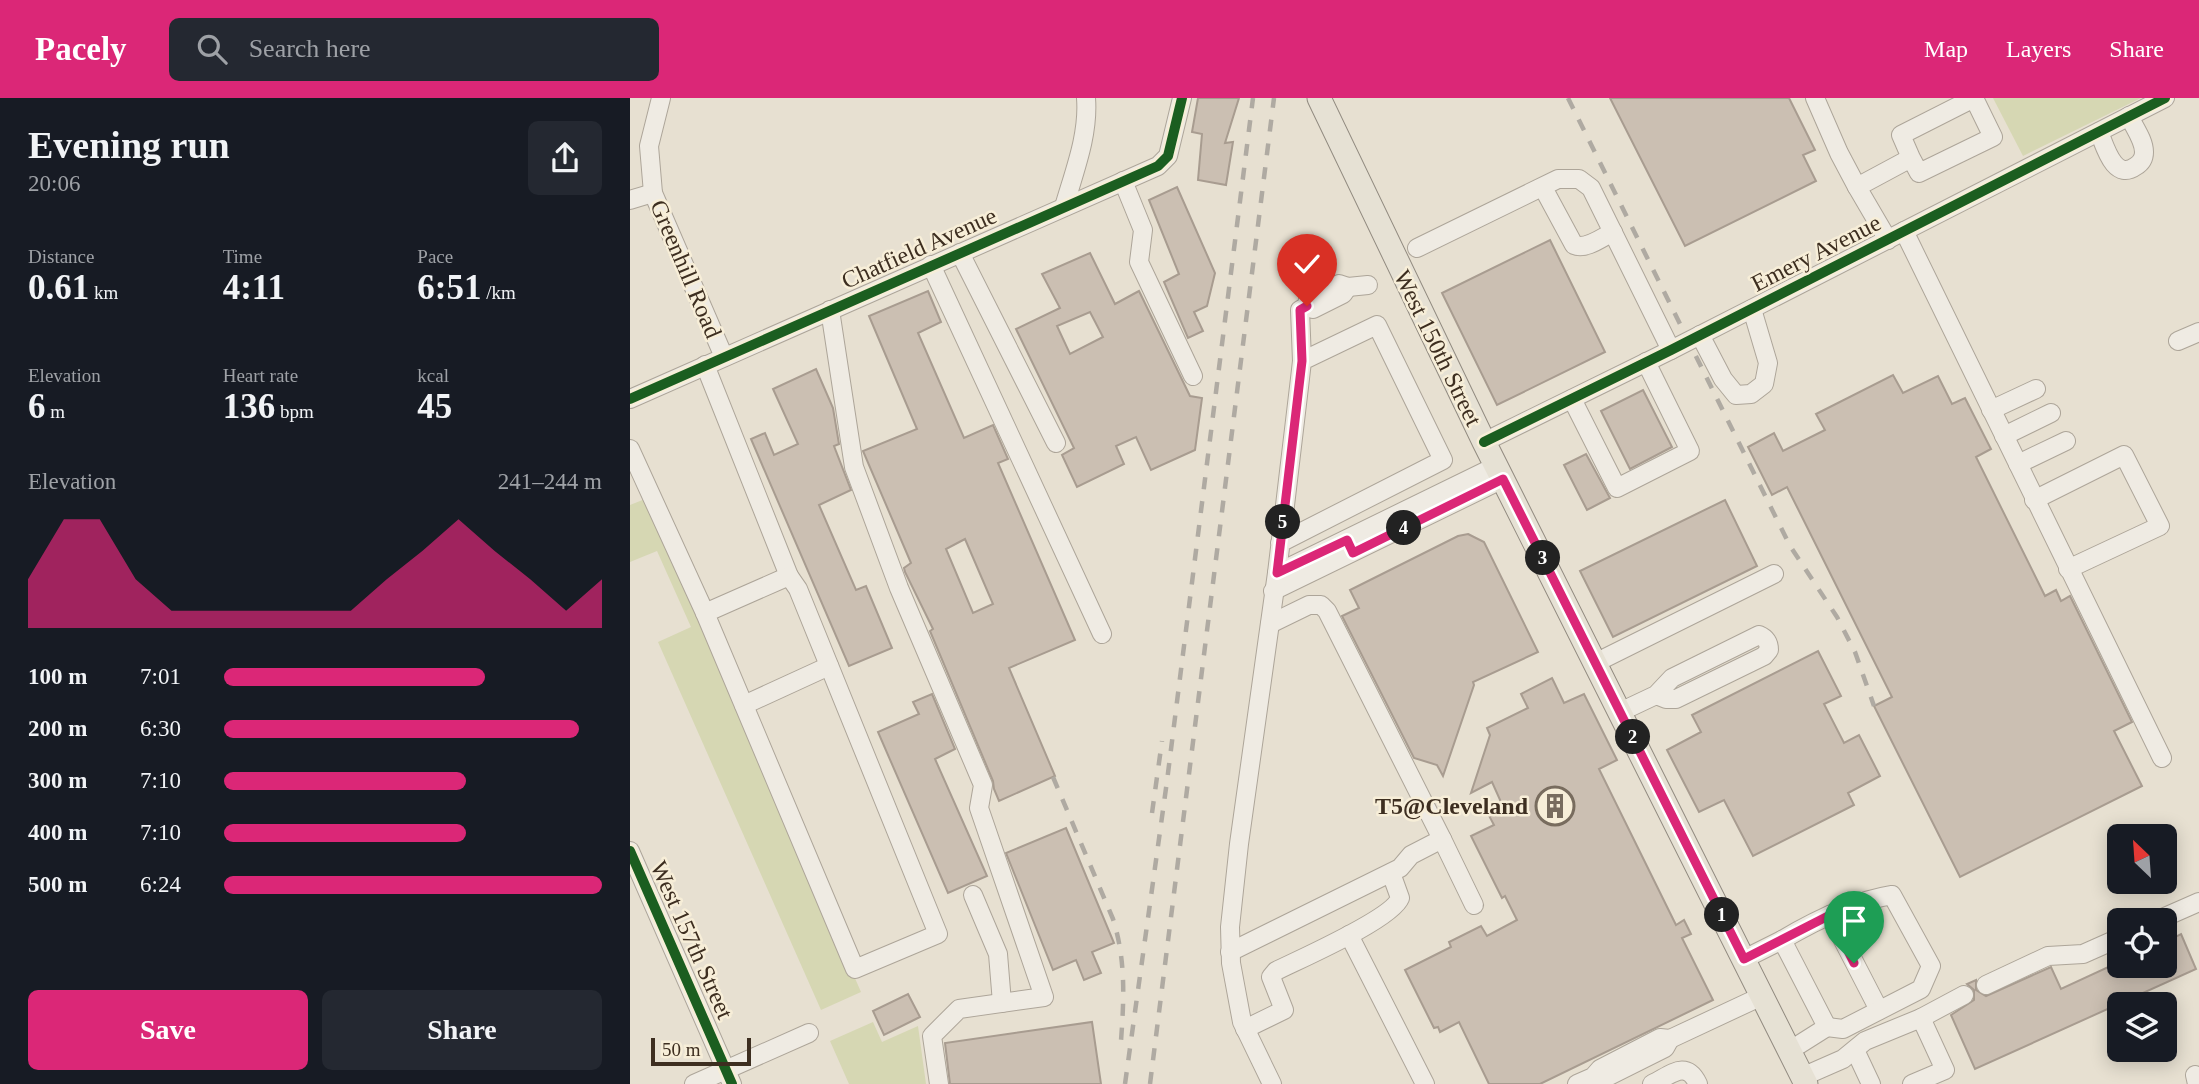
<!DOCTYPE html>
<meta charset="utf-8">
<style>
body{margin:0;font-family:Georgia,serif;background:#242831;color:#f1f3f6;height:100vh;display:flex;flex-direction:column;font-size:26px;white-space:nowrap}
*{box-sizing:border-box;margin:0}
p{font-size:23px;color:#9ea1a6}
.icon{flex:none;width:38px;height:38px;fill:none;stroke:currentColor;stroke-width:2;stroke-linecap:round;stroke-linejoin:round}
.map{position:relative;flex:1;overflow:hidden}
.side{display:flex;flex-direction:column;background:#171b24;width:630px}
.side>*{flex:none}
.needle{width:46px;rotate:335deg}
.fabs{position:absolute;left:1477px;top:726px;display:grid;gap:14px}
.fabs a{display:grid;place-items:center;width:70px;height:70px;border-radius:10px;background:#171b24;box-shadow:0 4px 18px #0003;font-size:35px}
.scale{position:absolute;left:21px;bottom:18px;width:100px;box-sizing:border-box;padding-left:7px;border:4px solid #3d2e20;border-top:0;font-size:19px;line-height:24px;white-space:nowrap;color:#3d2e20;-webkit-text-stroke:5px #f7eed8;paint-order:stroke}
.pin{position:absolute;display:grid;place-items:center;width:60px;height:60px;color:#fff;margin:-72px -30px;border-radius:50% 50% 50% 0;rotate:-45deg;box-shadow:0 0 7px #0007}
.pin .icon{rotate:45deg}
.km{position:absolute;width:35px;height:35px;margin:-18px;border-radius:50%;background:#222;color:#fff;font-size:19px;line-height:35px;text-align:center}
.round{display:grid;place-items:center;flex:none;width:74px;height:74px;border-radius:10px;background:#242831}
.overview{display:flex;align-items:center;justify-content:space-between;height:119px;padding:0 28px}
h1{font-size:38px;font-weight:700;line-height:52px}
.figures{display:grid;grid-template-columns:repeat(3,1fr);gap:10px;height:119px;padding:7px 28px}
.figures div{display:grid;align-content:center}
.figures b{font-size:35px;font-weight:700}
.figures small{font-size:19px;font-weight:400}
.figures p{font-size:19px}
.chart{height:196px;padding:14px 28px}
.chart p{display:flex;justify-content:space-between}
.chart svg{width:100%;height:126px;margin-top:7px;fill:#db2777;opacity:.7}
.primary-button{display:flex;gap:14px;margin-top:auto;padding:14px 28px}
.primary-button a{flex:1;height:80px;border-radius:10px;background:#db2777;color:#fff;font-size:28px;font-weight:700;line-height:80px;text-align:center}
.primary-button a+a{background:#242831;color:#f1f3f6}
ul{padding:0 28px;list-style:none;font-size:23px}
li{display:grid;grid-template-columns:112px 84px 1fr;align-items:center;height:52px}
li i{height:18px;border-radius:9px;background:#db2777}
header{display:flex;align-items:center;gap:42px;box-sizing:border-box;height:98px;padding:0 35px;background:#db2777;color:#fff}
header strong{font-size:33px}
nav{display:flex;gap:38px;margin-inline-start:auto;font-size:24px}
.search{width:490px;height:63px;background:#242831;display:flex;align-items:center;gap:18px;box-sizing:border-box;padding:0 24px;border-radius:10px;color:#9ea1a6;font-size:26px}
main{display:flex;flex:1;min-height:0}
.map>svg:first-child{display:block}
</style>
<header>
<strong>Pacely</strong>
<div class="search"><svg class="icon" aria-label="search" viewBox="0 0 24 24"><circle cx="10" cy="10" r="6"/><path d="M15 15l6 6"/></svg>Search here</div>
<nav><a>Map</a><a>Layers</a><a>Share</a></nav>
</header>
<main>
<section class="side">
<div class="overview"><div><h1>Evening run</h1><p>20:06</p></div><a class="round"><svg class="icon" aria-label="share" viewBox="0 0 24 24"><path d="M12 15V3M7 8l5-5 5 5M5 13v7h14v-7"/></svg></a></div>
<div class="figures">
<div><p>Distance</p><b>0.61<small> km</small></b></div>
<div><p>Time</p><b>4:11</b></div>
<div><p>Pace</p><b>6:51<small> /km</small></b></div>
</div>
<div class="figures">
<div><p>Elevation</p><b>6<small> m</small></b></div>
<div><p>Heart rate</p><b>136<small> bpm</small></b></div>
<div><p>kcal</p><b>45</b></div>
</div>
<div class="chart"><p><span>Elevation</span>241–244 m</p>
<svg viewBox="0 0 160 44" preserveAspectRatio="none"><path d="M0 44V27L10 6L20 6L30 27L40 38L50 38L60 38L70 38L80 38L90 38L100 27L110 17L120 6L130 17L140 27L150 38L160 27V44z"/></svg>
</div>
<ul>
<li><b>100 m</b>7:01<i style="width:69%"></i></li>
<li><b>200 m</b>6:30<i style="width:94%"></i></li>
<li><b>300 m</b>7:10<i style="width:64%"></i></li>
<li><b>400 m</b>7:10<i style="width:64%"></i></li>
<li><b>500 m</b>6:24<i style="width:100%"></i></li>
</ul>
<div class="primary-button"><a>Save</a><a>Share</a></div>
</section>
<div class="map">
<svg width="1569" height="986" viewBox="0 0 1569 986">
<rect width="100%" height="100%" fill="#e7e0d1"/>
<!-- green -->
<g fill="#d6d7b3">
<path d="M1363,0H1511L1393,58Z"/>
<path d="M15,401L231,894L191,912L28,544L61,529L27,453L0,464V407Z"/>
<path d="M243,924L252,944L288,928L296,986H219L200,943Z"/>
</g>
<!-- building -->
<g fill="#cbbfb2" stroke="#a89c90" stroke-width="2" fill-rule="evenodd">
<path d="M568,0H609L595,45L603,44L596,87L568,82L572,36L562,34Z"/>
<path d="M980,0H1159L1185,52L1173,57L1186,83L1055,148Z"/>
<path d="M547,89L585,175L577,208L564,214L573,233L558,240L534,184L549,176L519,102Z"/>
<path d="M920,142L975,254L867,307L812,195Z"/>
<path d="M460,155L485,206L509,193L560,298L572,300L565,352L521,372L506,339L486,348L494,366L447,389L432,357L444,350L386,231L430,210L412,176ZM460,214L473,239L440,256L427,228Z"/>
<path d="M298,193L311,224L288,235L334,340L363,327L378,361L368,365L445,542L379,570L425,678L369,703L364,691L363,683L300,533L303,531L275,474L274,470L281,465L233,353L287,331L239,218ZM335,441L363,506L343,515L316,451Z"/>
<path d="M186,271L203,310L209,346L204,348L221,392L189,407L226,492L236,488L262,550L219,568L121,341L135,335L144,357L168,346L143,291Z"/>
<path d="M1263,277L1273,295L1308,278L1322,306L1335,300L1361,351L1346,359L1415,498L1426,492L1431,503L1440,498L1502,624L1484,633L1512,688L1330,779L1244,608L1262,599L1157,389L1142,397L1118,349L1144,335L1153,353L1195,332L1186,316Z"/>
<path d="M1013,292L1042,349L1000,371L971,313Z"/>
<path d="M956,356L980,400L957,412L934,367Z"/>
<path d="M1095,402L1127,468L983,539L950,473Z"/>
<path d="M838,436L854,444L908,554L843,584L844,587L813,678L807,667L784,660L712,518L729,510L720,492L828,438Z"/>
<path d="M1188,553L1211,598L1194,606L1214,645L1229,637L1250,678L1218,695L1224,707L1123,758L1094,702L1069,714L1037,652L1071,634L1062,617Z"/>
<path d="M922,580L934,605L954,596L987,662L969,671L1046,827L1054,822L1061,836L1052,840L1083,902L910,986H859L829,924L810,934L808,929L804,930L775,872L821,849L819,844L851,828L857,838L887,822L875,798L872,800L841,738L864,727L856,712L871,704L862,684L841,695L860,637L857,630L898,610L891,596Z"/>
<path d="M302,596L325,651L305,661L357,778L318,795L248,634L289,616L283,604Z"/>
<path d="M436,730L484,845L462,854L471,875L454,882L446,862L423,872L376,755Z"/>
<path d="M1551,836L1566,871L1345,971L1321,917L1344,902V892L1337,886L1346,882V892L1356,898L1421,869L1431,891L1489,864V868H1535V844Z"/>
<path d="M278,896L290,919L254,937L243,913Z"/>
<path d="M462,924L471,986H320L315,945Z"/>
</g>
<g fill="none" stroke-linecap="round" stroke-linejoin="round">
<defs>
<g id="minor">
<path d="M31,0L19,48L23,95L94,259"/>
<path d="M1185,0L1209,55L1227,89"/>
<path d="M1469,34C1475,48 1484,84 1506,68C1511,65 1514,60 1514,54C1514,42 1504,29 1499,18"/>
<path d="M493,83L513,132L509,164L563,278"/>
<path d="M917,97L944,147C956,152 971,140 983,134"/>
<path d="M0,102L23,95"/>
<path d="M434,109C444,74 459,37 456,0"/>
<path d="M1274,133L1532,660"/>
<path d="M1258,142L1227,89L1281,60L1271,37L1344,0L1363,39L1289,75L1281,60"/>
<path d="M787,150L928,81H949L961,90L1041,252"/>
<path d="M330,155L426,345"/>
<path d="M301,167L472,536"/>
<path d="M718,189L738,187"/>
<path d="M200,212L224,369L269,490L353,687L349,710L414,899L329,911L302,938L309,986"/>
<path d="M1070,237L1093,281L1106,297L1121,296L1134,286L1138,265L1122,211"/>
<path d="M1548,243L1569,234"/>
<path d="M672,263L670,212L677,208L678,201L709,186L718,189L713,196L683,211L677,208"/>
<path d="M0,301L528,68L538,58L552,0"/>
<path d="M942,301L987,390L1060,353L1016,264"/>
<path d="M1361,312L1406,291"/>
<path d="M1374,338L1421,315"/>
<path d="M854,344L1041,252L1535,0"/>
<path d="M0,351L75,515L159,478L75,267"/>
<path d="M1388,366L1436,343"/>
<path d="M1404,402L1494,357L1530,428L1438,471"/>
<path d="M647,475L866,368"/>
<path d="M643,493L873,381"/>
<path d="M75,515L225,871L308,836L168,491L159,478"/>
<path d="M965,565L1144,476"/>
<path d="M114,607L199,568"/>
<path d="M990,614L1026,597L1042,580L1129,537C1136,540 1139,544 1139,552L1134,558L1046,601H1036L1026,597"/>
<path d="M812,741L844,807"/>
<path d="M0,753L102,986"/>
<path d="M343,797L368,856L372,905"/>
<path d="M1200,817L1249,912"/>
<path d="M1528,822L1569,804"/>
<path d="M719,837L795,986"/>
<path d="M1152,842C1186,822 1224,803 1262,797L1301,868L1291,891L1213,931L1197,929"/>
<path d="M600,854L770,770L781,757L812,741L697,513L691,507H679L640,526"/>
<path d="M1114,861L1152,842L1197,929L1159,953"/>
<path d="M1356,887L1418,858L1453,856L1489,840"/>
<path d="M1291,920L1334,897"/>
<path d="M615,931L654,912L641,879L646,873C670,861 762,821 770,800L761,775"/>
<path d="M1040,941L1132,898"/>
<path d="M1225,952L1241,986"/>
<path d="M1565,977L1567,986"/>
<path d="M1172,979L1213,961L1235,943L1291,920L1315,972L1282,986"/>
<path d="M64,986L179,935"/>
<path d="M642,986L612,924L601,865L600,829L609,746L647,475C655,405 664,334 672,263L747,227L813,362L650,445"/>
<path d="M947,986L963,979L975,980L1035,950L1040,941L1030,940L970,971L963,979"/>
<path d="M1022,986C1041,977 1056,961 1068,986"/>
</g>
<path id="major" d="M689,0L854,344L1176,986"/>
</defs>
<!-- minor casing -->
<use href="#minor" stroke="#ada599" stroke-width="20"/>
<!-- major casing -->
<use href="#major" stroke="#928b80" stroke-width="25"/>
<!-- minor -->
<use href="#minor" stroke="#efebe3" stroke-width="18"/>
<!-- major -->
<use href="#major" stroke="#e6e1d4" stroke-width="23"/>
<!-- rail -->
<g stroke="#afaaa2" stroke-width="4.5" stroke-dasharray="12 12" stroke-linecap="butt">
<path d="M938,0L1160,448L1207,519L1225,554L1244,608"/>
<path d="M423,679L483,821C496,862 494,901 491,943"/>
<path d="M522,715L532,643"/>
<path d="M495,986L537,683L623,0"/>
<path d="M520,986L644,0"/>
</g>
<defs>
<g id="cycleway">
<path d="M0,301L528,68L538,58L552,0"/>
<path d="M854,344L1041,252L1535,0"/>
<path d="M0,753L102,986"/>
</g>
</defs>
<!-- cycleway casing -->
<use href="#cycleway" stroke="#f7eed8" stroke-width="15"/>
<!-- cycleway -->
<use href="#cycleway" stroke="#1b5e20" stroke-width="10"/>
</g>
<g fill="none" stroke-linecap="round" stroke-linejoin="round">
<defs>
<path id="route" d="M677,208L670,212L672,263L647,475L717,442L723,455L873,381L1114,861L1200,817L1224,865"/>
</defs>
<!-- route casing -->
<use href="#route" stroke="#fff" stroke-width="14"/>
<!-- route -->
<use href="#route" stroke="#db2777" stroke-width="9"/>
</g>
<!-- icons -->
<defs>
<symbol id="building-ring" viewBox="-11 -11 22 22"><circle r="9.5" fill="#f7eed8" stroke="#786c5e" stroke-width="1.5"/><path d="M-4-6H4V6H1V3H-1V6H-4ZM-2.5-4.3h1.7v1.8h-1.7ZM.8-4.3h1.7v1.8H.8ZM-2.5-1h1.7V.8h-1.7ZM.8-1h1.7V.8H.8Z" fill="#786c5e"/></symbol>
</defs>
<g fill-rule="evenodd">
<use href="#building-ring" x="903" y="686" width="44" height="44"/>
</g>
<g text-anchor="middle" dominant-baseline="central" stroke-width="5" stroke-linejoin="round" paint-order="stroke">
<!-- street labels -->
<g font-size="24" fill="#3d2e20" stroke="#f7eed8">
<text transform="translate(289 150) rotate(-24)">Chatfield Avenue</text>
<text transform="translate(1186 155) rotate(-27)">Emery Avenue</text>
<text transform="translate(56 171) rotate(67)">Greenhill Road</text>
<text transform="translate(808 250) rotate(64)">West 150th Street</text>
<text transform="translate(62 842) rotate(66)">West 157th Street</text>
</g>
<!-- poi labels -->
<g font-size="24" font-weight="bold" fill="#3d2e20" stroke="#f7eed8" text-anchor="end">
<text x="898" y="708">T5@Cleveland</text>
</g>
</g>
</svg>
<div class="fabs">
<a><svg class="needle" viewBox="-14 -14 28 28"><path d="M0-13l5 13h-10z" fill="#e53935"/><path d="M0 13l5-13h-10z" fill="#9ea1a6"/></svg></a>
<a><svg class="icon" aria-label="locate" viewBox="0 0 24 24"><circle cx="12" cy="12" r="6"/><path d="M12 2v4M12 18v4M2 12h4M18 12h4"/></svg></a>
<a><svg class="icon" aria-label="layers" viewBox="0 0 24 24"><path d="M12 4l9 5-9 5-9-5zM3 14l9 5 9-5"/></svg></a>
</div>
<div class="scale">50 m</div>
<div class="pin" style="left:1224px;top:865px;background:#1e9e55"><svg class="icon" aria-label="arrive" viewBox="0 0 24 24"><path d="M6 21V4h12l-3 4 3 4H6"/></svg></div>
<div class="pin" style="left:677px;top:208px;background:#d93025"><svg class="icon" aria-label="check" viewBox="0 0 24 24"><path d="M5 12l5 5 9-10"/></svg></div>
<b class="km" style="left:1092px;top:817px">1</b>
<b class="km" style="left:1003px;top:639px">2</b>
<b class="km" style="left:913px;top:460px">3</b>
<b class="km" style="left:774px;top:430px">4</b>
<b class="km" style="left:653px;top:424px">5</b>
</div>
</main>
